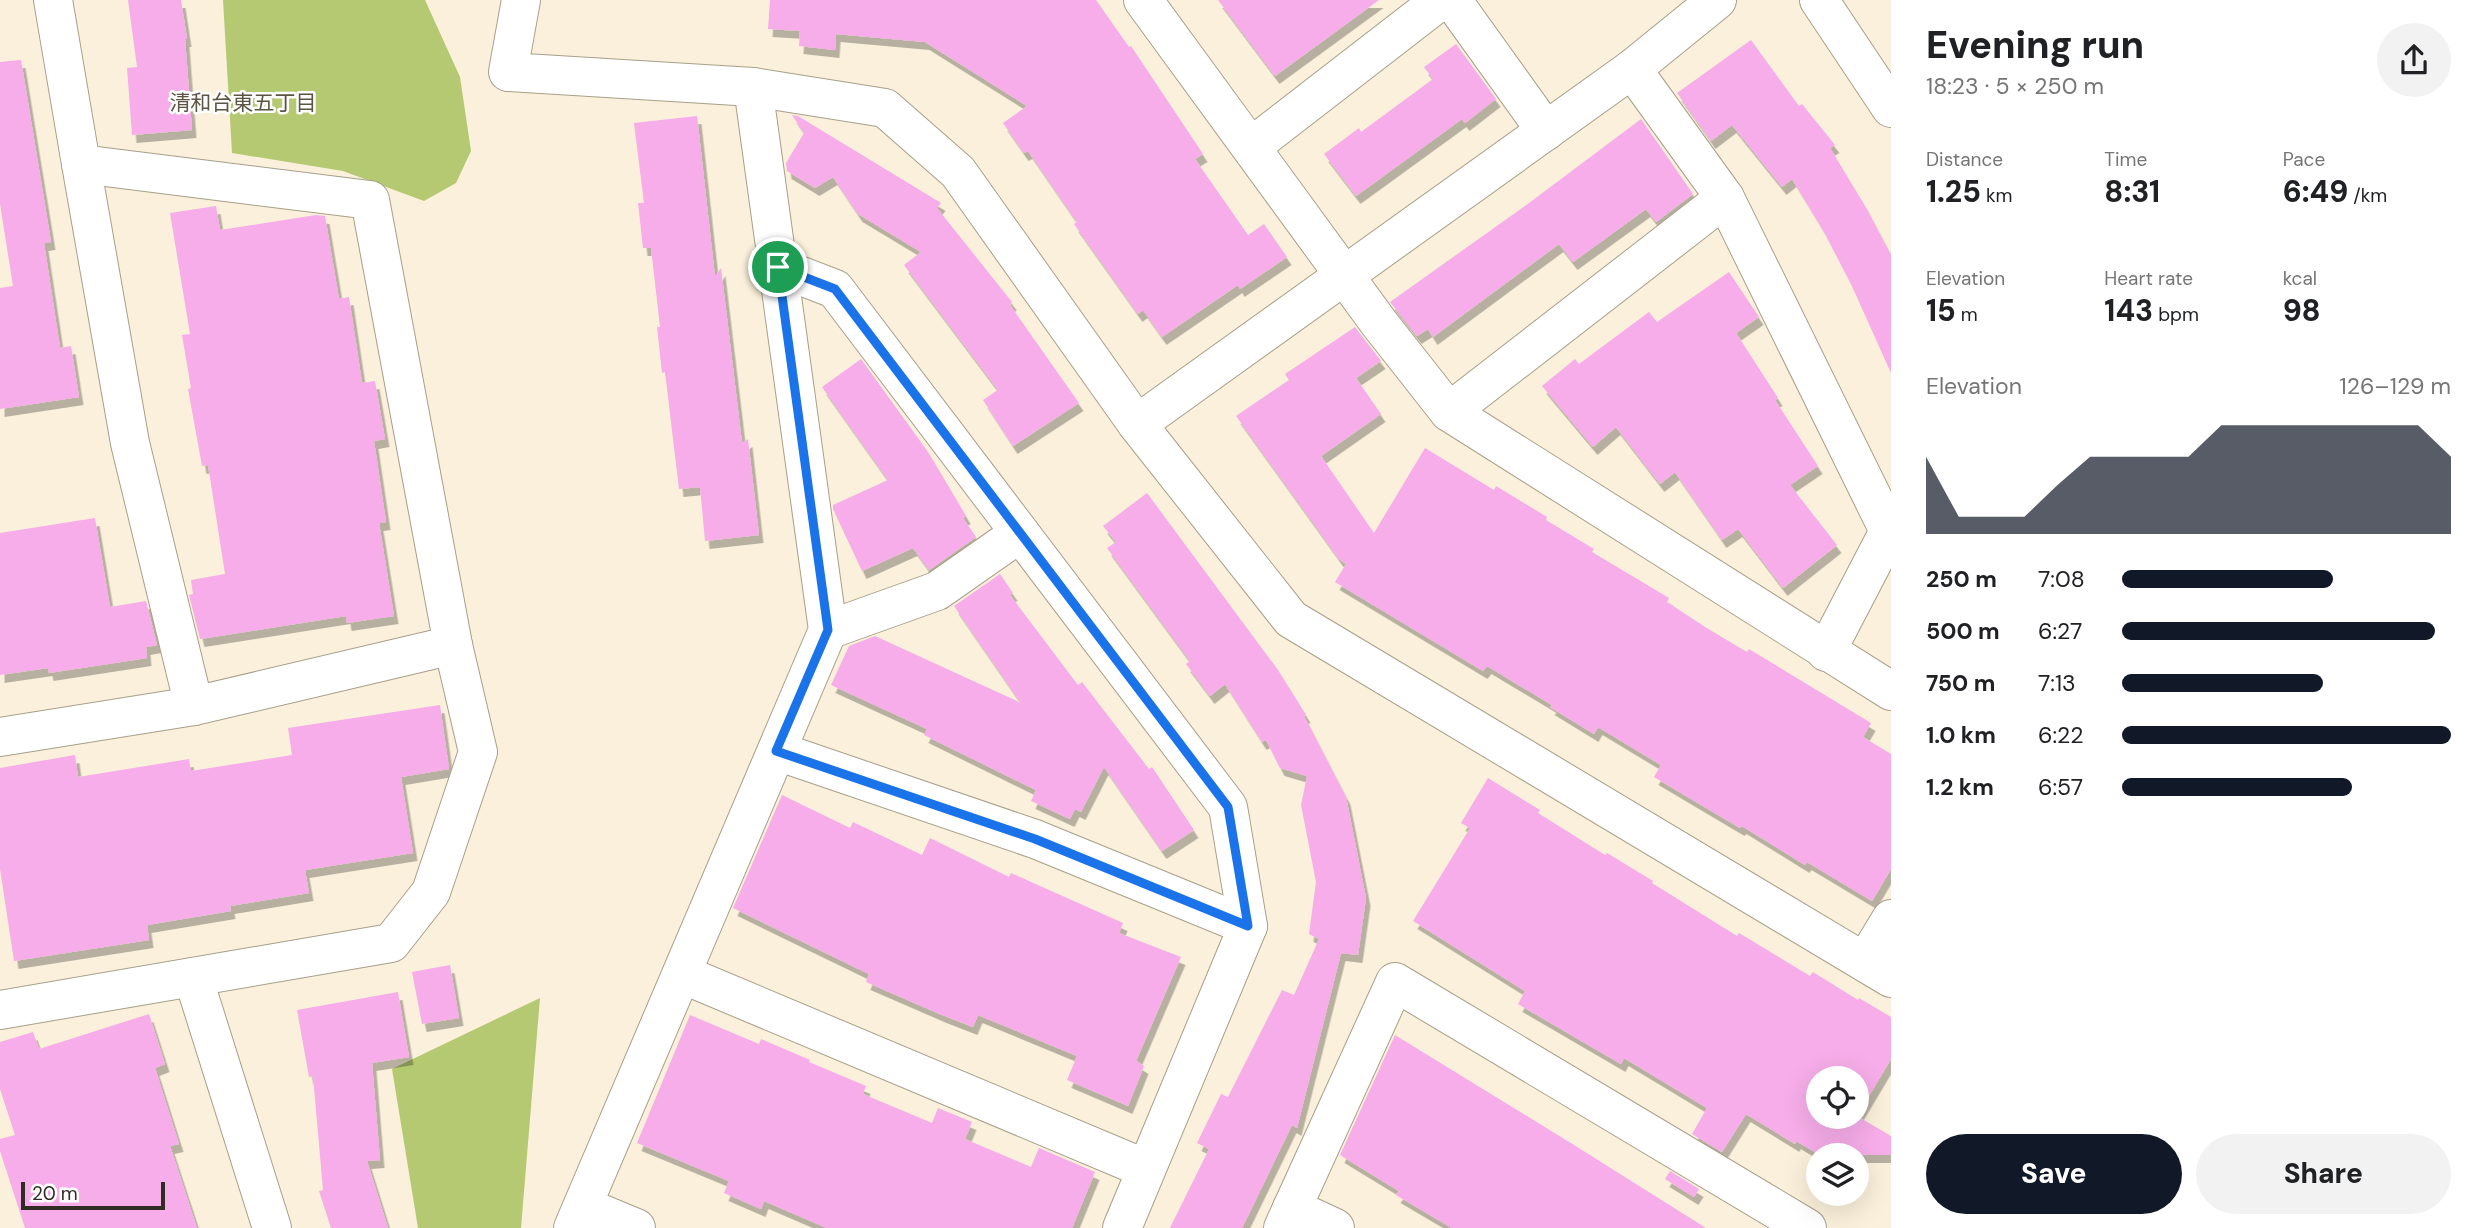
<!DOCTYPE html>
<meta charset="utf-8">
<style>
body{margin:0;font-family:"DM Sans","Noto Sans JP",sans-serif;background:#f2f2f2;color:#202124;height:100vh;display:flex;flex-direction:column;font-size:26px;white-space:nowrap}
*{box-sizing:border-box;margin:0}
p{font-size:23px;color:#757577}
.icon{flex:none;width:38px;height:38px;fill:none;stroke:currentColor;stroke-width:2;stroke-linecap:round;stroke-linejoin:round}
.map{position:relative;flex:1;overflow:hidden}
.details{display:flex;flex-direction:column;background:#fff;width:595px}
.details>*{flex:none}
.fabs{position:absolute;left:1806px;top:1066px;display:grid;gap:14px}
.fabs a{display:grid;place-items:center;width:63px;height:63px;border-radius:50%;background:#fff;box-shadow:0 7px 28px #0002;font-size:35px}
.scale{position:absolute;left:21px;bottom:18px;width:144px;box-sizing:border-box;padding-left:7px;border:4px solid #302c24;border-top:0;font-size:19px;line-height:24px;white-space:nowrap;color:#302c24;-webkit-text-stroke:5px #fefefe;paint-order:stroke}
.pin{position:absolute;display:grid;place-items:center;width:60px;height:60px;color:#fff;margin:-30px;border:4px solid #fff;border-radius:50%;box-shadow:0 2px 7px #0007}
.round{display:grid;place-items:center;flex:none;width:74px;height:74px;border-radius:37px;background:#f2f2f2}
.head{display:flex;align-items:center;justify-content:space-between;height:119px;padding:0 35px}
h1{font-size:38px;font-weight:800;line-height:52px}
.metrics{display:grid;grid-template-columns:repeat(3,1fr);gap:10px;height:119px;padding:7px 35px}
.metrics div{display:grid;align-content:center}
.metrics b{font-size:30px;font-weight:800}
.metrics small{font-size:19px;font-weight:400}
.metrics p{font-size:19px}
.chart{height:196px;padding:14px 35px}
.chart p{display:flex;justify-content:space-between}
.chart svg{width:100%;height:126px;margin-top:7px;fill:#111827;opacity:.7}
.button{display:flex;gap:14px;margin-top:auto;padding:14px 35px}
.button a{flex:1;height:80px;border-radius:42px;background:#111827;color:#fff;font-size:28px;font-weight:800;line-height:80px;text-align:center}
.button a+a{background:#f2f2f2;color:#202124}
ul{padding:0 35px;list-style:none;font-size:23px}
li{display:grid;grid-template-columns:112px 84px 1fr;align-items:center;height:52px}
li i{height:18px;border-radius:9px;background:#111827}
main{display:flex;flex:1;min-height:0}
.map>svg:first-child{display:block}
</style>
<main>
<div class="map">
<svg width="1891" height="1228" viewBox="0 0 1891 1228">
<defs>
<filter id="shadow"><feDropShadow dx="4.5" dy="8" stdDeviation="0" flood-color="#0004"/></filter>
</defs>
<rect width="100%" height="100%" fill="#faf0db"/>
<!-- green -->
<g fill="#b5c972">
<path d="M223,0H425L460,77L471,151L456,183L424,201L343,171L232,153Z"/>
<path d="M540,998L521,1228H418L392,1069Z"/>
</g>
<!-- building -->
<g fill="#f6ade9" fill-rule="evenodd" filter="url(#shadow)">
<path d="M128,0H181L187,39H185L192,130L132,135L127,68L137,67Z"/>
<path d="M770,0H1096L1129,47L1131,46L1203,154L1195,159L1248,235L1264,224L1287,257L1240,289L1238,285L1162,337L1143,310L1138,314L1074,224L1077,222L1028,151L1024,153L1003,123L1027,106L925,42L836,34L835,50L799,46L800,31L768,29Z"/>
<path d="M1218,0H1379L1275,76Z"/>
<path d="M1751,40L1799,106L1802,104L1835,145L1830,148L1865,206L1891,255V373L1851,284L1823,230L1792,179L1782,187L1732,125L1711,141L1677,93Z"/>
<path d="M1456,44L1496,99L1465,123L1462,119L1356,196L1324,154L1359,128L1361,132L1433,79L1424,67Z"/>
<path d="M21,60L51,242L44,243L60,348L71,346L79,397L0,409V288L13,286L0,204V62Z"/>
<path d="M792,115L798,116L941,203L937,208L1012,302L1010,305L1079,403L1013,446L983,400L998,390L904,265L921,252L858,214L833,177L815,188L787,171L786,163L804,133Z"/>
<path d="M697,116L715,277L721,268L742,443L748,439L759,535L705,541L700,487L679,489L665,372L662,373L657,327H660L651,248H643L638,203H644L634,123Z"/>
<path d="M1641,119L1693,194L1656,222L1646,209L1573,262L1559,244L1433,337L1428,329L1417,336L1390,302L1529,203Z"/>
<path d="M216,206L220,230L316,215L325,216L339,299L349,297L362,383L375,381L385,439L374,441L386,522L379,523L394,616L347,623L346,616L200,639L189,595L193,594L191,580L225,574L208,465L202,466L188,389L191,388L182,335L190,334L170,213Z"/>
<path d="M1729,272L1759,317L1736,333L1778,398L1775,400L1818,466L1790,485L1837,545L1783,588L1738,529L1722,540L1675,472L1660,484L1616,427L1593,447L1542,386L1575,359L1579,364L1649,312L1657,322Z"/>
<path d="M1355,327L1381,361L1356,378L1381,414L1321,456L1374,533L1425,448L1494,490L1496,486L1547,517L1546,520L1594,549L1592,552L1669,598L1667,602L1705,627L1747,652L1749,649L1871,723L1863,737L1891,754V869L1872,901L1807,862L1805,865L1742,826L1740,828L1654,777L1661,765L1598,727L1594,734L1550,707L1552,705L1487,666L1483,671L1335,582L1346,564L1339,559L1236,416L1289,380L1285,374Z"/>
<path d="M861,359L928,452L966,516L963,518L976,537L929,570L913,548L862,571L833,509V505L888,480L822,387Z"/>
<path d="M1147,493L1278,670L1306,715L1304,716L1346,797L1366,898L1358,955L1341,953L1297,1128L1292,1125L1242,1228H1170L1209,1149L1197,1143L1221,1094L1228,1097L1282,990L1294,995L1319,939L1309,934L1316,882L1301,805L1307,776L1280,768L1266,740L1262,742L1225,684L1210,696L1186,664L1190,661L1107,548L1116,542L1103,526Z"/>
<path d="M95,518L110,607L146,601L157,645L146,647L147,658L49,673L48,668L0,675V533Z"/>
<path d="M1000,574L1013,593L1010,595L1078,685L1082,682L1149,769L1152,767L1194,830L1162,851L1104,767L1081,812L1075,809L1070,819L1031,801L1036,790L924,735L927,729L831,685L849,646L875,636L1021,703L954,606Z"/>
<path d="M440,705L449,769L401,777L413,853L305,870L309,893L230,906L231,911L147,925L149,940L14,961L0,869V768L75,755L78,777L189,759L191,771L292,755L288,728Z"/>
<path d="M1488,778L1540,810L1538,813L1605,855L1607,853L1653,881L1652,883L1737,936L1739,933L1810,976L1813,972L1858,1000L1859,998L1891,1017V1059L1857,1116L1891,1136V1155H1820L1796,1141L1795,1144L1746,1114L1722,1152L1692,1134L1707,1108L1624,1058L1621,1064L1518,1004L1525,991L1413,921L1470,828L1461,823ZM1818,1078H1857V1116H1818Z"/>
<path d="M782,795L850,828L853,822L922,855L930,838L1009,877L1011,873L1123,923L1119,933L1181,957L1136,1061L1144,1066L1128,1106L1067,1080L1077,1056L978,1015L973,1027L942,1015L866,982L869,974L733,908Z"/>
<path d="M450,965L459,1018L422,1024L412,972Z"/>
<path d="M398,992L409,1057L372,1063L380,1160L367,1161L388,1228H331L319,1191L323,1190L313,1076L309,1077L297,1010Z"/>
<path d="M149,1014L165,1064L155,1068L179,1144L170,1146L197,1228H25L0,1151V1139L15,1135L0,1089V1042L33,1032L39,1049Z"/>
<path d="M690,1015L759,1044L761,1039L810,1060L809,1062L866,1086L863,1094L932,1123L938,1108L972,1122L965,1139L1031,1167L1039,1148L1095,1172L1072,1228H827L764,1201L761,1209L724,1193L729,1181L637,1143Z"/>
<path d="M1395,1035L1574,1145L1706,1228H1452L1396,1195L1399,1191L1340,1155Z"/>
<path d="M1670,1171L1699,1189L1694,1197L1665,1179Z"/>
</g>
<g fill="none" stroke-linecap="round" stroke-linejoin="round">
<defs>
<g id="minor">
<path d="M521,0L508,72L753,87L828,630L573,1228"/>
<path d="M1143,0L1379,323L1449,412L1891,691"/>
<path d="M1452,0L1546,131"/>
<path d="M1717,0L1632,69L1137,424L1291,619L1891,978"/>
<path d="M1632,69L1725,198L1889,531L1826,652"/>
<path d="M753,87L885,108L958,172L1137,424"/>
<path d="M1251,147L1441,0"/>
<path d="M81,164L130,443L194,706"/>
<path d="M778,267L835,289L1228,807L1248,926L1122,1228"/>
<path d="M1449,412L1725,198"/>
<path d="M828,630L937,591L1020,533"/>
<path d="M0,737L194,706L453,645L370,200L81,164L53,0"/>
<path d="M777,751L1035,839L1248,926"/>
<path d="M1865,962L1891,919"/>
<path d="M682,974L1146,1169"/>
<path d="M193,977L272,1228"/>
<path d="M0,1010L391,943L431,892L478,752L453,645"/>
<path d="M583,1206L636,1228"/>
<path d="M1292,1208L1335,1228"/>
<path d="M1283,1228L1395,982L1807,1228"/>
</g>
<path id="tertiary" d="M1819,0L1891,108"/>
</defs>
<!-- minor casing -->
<use href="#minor" stroke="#a89f8a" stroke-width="40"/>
<!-- tertiary casing -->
<use href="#tertiary" stroke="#a89f8a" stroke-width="40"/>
<!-- minor -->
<use href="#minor" stroke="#fff" stroke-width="38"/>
<!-- tertiary -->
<use href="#tertiary" stroke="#fff" stroke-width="38"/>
</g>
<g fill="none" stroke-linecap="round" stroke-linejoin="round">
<defs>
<path id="route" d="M778,267L835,289L1228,807L1248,926L1035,839L776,751L828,630Z"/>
</defs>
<!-- route casing -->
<use href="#route" stroke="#fff" stroke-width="14"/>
<!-- route -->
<use href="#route" stroke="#1a73e8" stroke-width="9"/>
</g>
<g text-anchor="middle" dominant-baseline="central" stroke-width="5" stroke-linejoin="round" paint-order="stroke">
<!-- neighbourhood labels -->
<g font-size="21" fill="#5d5543" stroke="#fefefe">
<text x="243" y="103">清和台東五丁目</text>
</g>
</g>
</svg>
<div class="fabs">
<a><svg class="icon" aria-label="locate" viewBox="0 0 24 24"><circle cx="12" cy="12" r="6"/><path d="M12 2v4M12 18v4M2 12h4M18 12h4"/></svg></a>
<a><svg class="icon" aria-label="layers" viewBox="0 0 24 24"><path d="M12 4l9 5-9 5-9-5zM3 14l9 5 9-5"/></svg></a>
</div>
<div class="scale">20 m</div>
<div class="pin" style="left:778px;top:267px;background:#1e9e55"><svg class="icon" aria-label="arrive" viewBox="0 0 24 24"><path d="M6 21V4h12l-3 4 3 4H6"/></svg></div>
</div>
<section class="details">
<div class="head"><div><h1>Evening run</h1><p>18:23 · 5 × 250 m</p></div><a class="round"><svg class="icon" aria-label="share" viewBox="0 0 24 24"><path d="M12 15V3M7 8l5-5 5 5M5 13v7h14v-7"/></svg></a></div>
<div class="metrics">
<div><p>Distance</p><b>1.25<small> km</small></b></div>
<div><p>Time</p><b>8:31</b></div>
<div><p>Pace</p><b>6:49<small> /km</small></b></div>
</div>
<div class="metrics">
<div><p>Elevation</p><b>15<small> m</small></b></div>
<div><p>Heart rate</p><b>143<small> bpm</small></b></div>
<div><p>kcal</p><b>98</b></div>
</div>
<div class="chart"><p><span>Elevation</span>126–129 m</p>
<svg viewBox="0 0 160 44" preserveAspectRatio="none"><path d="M0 44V17L10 38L20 38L30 38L40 27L50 17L60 17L70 17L80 17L90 6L100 6L110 6L120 6L130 6L140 6L150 6L160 17V44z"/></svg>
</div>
<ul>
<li><b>250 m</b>7:08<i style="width:64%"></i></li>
<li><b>500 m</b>6:27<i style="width:95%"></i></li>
<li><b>750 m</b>7:13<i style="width:61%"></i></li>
<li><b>1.0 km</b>6:22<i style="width:100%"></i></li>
<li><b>1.2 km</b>6:57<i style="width:70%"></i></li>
</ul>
<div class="button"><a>Save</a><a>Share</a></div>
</section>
</main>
